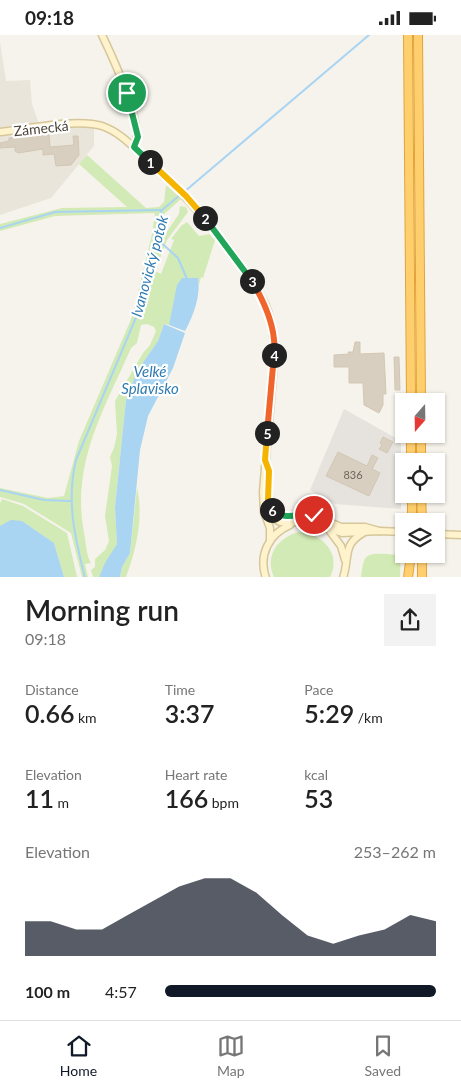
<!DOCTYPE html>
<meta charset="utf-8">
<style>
body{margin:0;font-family:Lato,sans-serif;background:#f2f2f2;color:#222;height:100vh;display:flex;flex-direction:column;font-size:19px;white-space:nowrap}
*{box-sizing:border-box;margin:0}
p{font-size:16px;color:#767676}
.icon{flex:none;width:28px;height:28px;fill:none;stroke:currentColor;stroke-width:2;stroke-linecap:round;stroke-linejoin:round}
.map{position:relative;height:542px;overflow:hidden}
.sheet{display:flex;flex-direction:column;background:#fff;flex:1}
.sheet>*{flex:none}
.needle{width:32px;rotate:200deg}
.buttons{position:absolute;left:395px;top:358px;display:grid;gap:10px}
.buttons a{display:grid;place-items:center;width:50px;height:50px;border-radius:0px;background:#fff;box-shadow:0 1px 4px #0004;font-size:25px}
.pin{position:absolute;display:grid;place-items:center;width:42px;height:42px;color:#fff;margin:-21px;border:2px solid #fff;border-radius:50%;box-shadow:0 1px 5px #0007}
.km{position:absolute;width:25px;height:25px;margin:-12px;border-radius:50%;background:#222;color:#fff;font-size:14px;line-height:25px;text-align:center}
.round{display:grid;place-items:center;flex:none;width:52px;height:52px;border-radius:0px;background:#f2f2f2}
.head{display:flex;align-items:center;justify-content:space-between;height:85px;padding:0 25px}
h1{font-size:28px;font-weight:600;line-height:38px}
.stats{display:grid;grid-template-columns:repeat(3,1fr);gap:8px;height:85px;padding:5px 25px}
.stats div{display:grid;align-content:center}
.stats b{font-size:25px;font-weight:600}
.stats small{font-size:14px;font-weight:400}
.stats p{font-size:14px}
.chart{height:140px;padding:10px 25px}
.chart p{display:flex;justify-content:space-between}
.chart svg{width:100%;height:90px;margin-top:5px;fill:#111827;opacity:.7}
ul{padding:0 25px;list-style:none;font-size:16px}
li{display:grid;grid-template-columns:80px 60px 1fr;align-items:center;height:38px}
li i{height:12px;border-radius:6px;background:#111827}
.status{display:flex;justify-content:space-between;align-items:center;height:35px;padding:0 25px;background:#fff;direction:ltr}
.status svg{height:14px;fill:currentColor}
.menu{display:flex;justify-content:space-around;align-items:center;height:70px;border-top:1px solid #e0e0e0;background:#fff;font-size:14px;color:#767676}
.menu a{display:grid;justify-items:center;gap:2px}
.menu .on{color:#111827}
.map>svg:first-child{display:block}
</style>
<div class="status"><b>09:18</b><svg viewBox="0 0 49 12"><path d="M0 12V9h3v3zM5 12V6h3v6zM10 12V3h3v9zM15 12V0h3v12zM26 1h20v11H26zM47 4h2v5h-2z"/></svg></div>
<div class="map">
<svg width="461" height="543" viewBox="0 0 461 543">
<rect width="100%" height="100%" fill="#f6f3ec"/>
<!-- residential -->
<path fill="#eae5da" d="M0,7L6,46L30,45L32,69L39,89L79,85L94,86V111L51,163L0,180Z"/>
<!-- industrial -->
<path fill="#e6e2dd" d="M344,374L401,406V474L335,469L310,455Z"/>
<!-- green -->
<g fill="#d2eab5">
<path d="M87,120L146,173L159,172L164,167L166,150L181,164L163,180L162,204L179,179L180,171L186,172L188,177L167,205L155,236L161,239L174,205L171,204L181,191L187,187L199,201L209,199L215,205L203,243L201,242L199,250L198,243H182L169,290L164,289L158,306L137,336L126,365L115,472L117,509C114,519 104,531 99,542H93L91,535L95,532V524L105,515L109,506L105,481L112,431L110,422L114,413L117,399L115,366L143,318L150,310L156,296L154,292L147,289L141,290L137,308L131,313C104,375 71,428 84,498C86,507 86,520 91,528L85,529L88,542H82L71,498L24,469L0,462V453L48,463L64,461L79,406L132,282L152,199L155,178L55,181L0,196V189L62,173L127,172L79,129Z"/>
<path d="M137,453C144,482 136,515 126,542L120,543L122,532L130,518Z"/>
<path d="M2,464L23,471L67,498L77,542H64L54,508L22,486L0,491V468Z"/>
<path d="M299,497C322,498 342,519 330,542H274C264,521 278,502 299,497Z"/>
<path d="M401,515L400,542H361C362,537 362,531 364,526C368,514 388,521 398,519Z"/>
</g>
<!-- water -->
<g fill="#a9d4f2">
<path d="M182,243H198C201,261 193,281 185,296L169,290L177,250Z"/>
<path d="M164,289L185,298L173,333L148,381L140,415L130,518L122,532L120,542H99L105,528L117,509L115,472L126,365L137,336L158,306Z"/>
<path d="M11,485L22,486L54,508L64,542H0V491Z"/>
</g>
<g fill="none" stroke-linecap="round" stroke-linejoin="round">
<!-- stream -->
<g stroke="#a9d4f2" stroke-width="2">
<path d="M184,157L369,0"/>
<path d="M0,193L55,177L162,175"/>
<path d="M156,203L178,223L187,244"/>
<path d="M0,455L44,465L70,466"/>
<path d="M85,543C75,503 66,466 76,425L137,280L156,202L159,182L162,175L180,160"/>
</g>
</g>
<!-- building -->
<g fill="#d8cfc1" stroke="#d3c7b4">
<path d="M49,99L50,112L74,110L73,101H78L79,120L71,130L56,131L54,119L43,120V114L18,118L15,116V112L0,113V108L9,106V103Z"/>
<path d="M355,307H360V319L384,318L386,359H383V370L379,378L364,370L363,348H349V332H334V320L349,319L348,317H353Z"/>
<path d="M394,322H399L400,355H395Z"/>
<path d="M383,402L393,407L387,418L379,414L382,410L380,408Z"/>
<path d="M338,417L367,431L372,420L378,423L372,434L380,438L369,461L326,441Z"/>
</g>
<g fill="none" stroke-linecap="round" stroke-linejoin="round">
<defs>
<g id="secondary">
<path d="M102,0C112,21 146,92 134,112"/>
<path d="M0,97C26,94 78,83 102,91C120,97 133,112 147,124C179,153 205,183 231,217C244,235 257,252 266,271C272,285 273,301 275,316L263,457L264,477L270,493V506"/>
<path d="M267,430L269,468L273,475L278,480L284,482L300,479L314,480L341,492H365L379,496"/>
<path d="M266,475L271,482L280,487L313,488L342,498L379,496L404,497"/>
<path d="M329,495L341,511L345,525"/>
<path d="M436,499L461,500"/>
<path d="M266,543C258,520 269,499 290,490"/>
<path d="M343,543C350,522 342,510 363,498"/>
</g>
<g id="highway">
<path d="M408,0L411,366"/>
<path d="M418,0L421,366"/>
<path d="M411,399V426"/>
<path d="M421,399V426"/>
<path d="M412,459V486"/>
<path d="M421,459L422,486"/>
<path d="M422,519V543"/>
<path d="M408,543L411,519"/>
</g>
</defs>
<!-- secondary casing -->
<use href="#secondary" stroke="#d6c79b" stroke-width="9"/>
<!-- highway casing -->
<use href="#highway" stroke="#e0a43c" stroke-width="10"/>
<!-- secondary -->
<use href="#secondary" stroke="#fff3cd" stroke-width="6"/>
<!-- highway -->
<use href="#highway" stroke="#ffcf6e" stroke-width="8"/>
</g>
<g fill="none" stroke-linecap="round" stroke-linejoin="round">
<defs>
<path id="split-1" d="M127,58L138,102L134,112L150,127"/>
<path id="split-2" d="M150,127L186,161L205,183"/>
<path id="split-3" d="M205,183L252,246"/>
<path id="split-4" d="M252,246C265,268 277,294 274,320"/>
<path id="split-5" d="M267,398L274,320"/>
<path id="split-6" d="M267,398L265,425L269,436L268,464L272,475"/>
<path id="split-7" d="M272,475C284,486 299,478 314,480"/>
</defs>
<!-- split-1 casing -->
<use href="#split-1" stroke="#fff" stroke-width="10"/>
<!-- split-2 casing -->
<use href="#split-2" stroke="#fff" stroke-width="10"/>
<!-- split-3 casing -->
<use href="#split-3" stroke="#fff" stroke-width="10"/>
<!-- split-4 casing -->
<use href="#split-4" stroke="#fff" stroke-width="10"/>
<!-- split-5 casing -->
<use href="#split-5" stroke="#fff" stroke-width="10"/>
<!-- split-6 casing -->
<use href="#split-6" stroke="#fff" stroke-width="10"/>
<!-- split-7 casing -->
<use href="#split-7" stroke="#fff" stroke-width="10"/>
<!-- split-1 -->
<use href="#split-1" stroke="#22a559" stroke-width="6"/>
<!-- split-2 -->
<use href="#split-2" stroke="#f5b400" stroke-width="6"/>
<!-- split-3 -->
<use href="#split-3" stroke="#22a559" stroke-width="6"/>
<!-- split-4 -->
<use href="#split-4" stroke="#f0652b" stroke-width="6"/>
<!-- split-5 -->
<use href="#split-5" stroke="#f0652b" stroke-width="6"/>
<!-- split-6 -->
<use href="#split-6" stroke="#f5b400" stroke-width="6"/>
<!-- split-7 -->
<use href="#split-7" stroke="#22a559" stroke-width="6"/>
</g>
<g text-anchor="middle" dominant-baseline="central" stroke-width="4.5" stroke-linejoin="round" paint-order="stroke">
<!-- number labels -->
<g font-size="11" fill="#6e675b">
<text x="353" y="439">836</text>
</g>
<!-- street labels -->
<g font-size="14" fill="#4b4439" stroke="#fff">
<text transform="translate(41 93) rotate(-6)">Zámecká</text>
</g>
<!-- water labels -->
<g font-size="15" font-style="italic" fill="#2e7ab2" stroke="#fff">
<text transform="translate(149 231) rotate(-75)">Ivanovický potok</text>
<text x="150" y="336">Velké<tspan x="150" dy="17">Splavisko</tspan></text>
</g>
</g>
</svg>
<div class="buttons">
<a><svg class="needle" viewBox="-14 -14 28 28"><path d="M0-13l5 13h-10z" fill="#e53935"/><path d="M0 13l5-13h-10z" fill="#767676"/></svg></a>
<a><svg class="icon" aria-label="locate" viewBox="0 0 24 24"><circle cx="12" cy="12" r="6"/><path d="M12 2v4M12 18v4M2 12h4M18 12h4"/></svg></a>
<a><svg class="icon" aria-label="layers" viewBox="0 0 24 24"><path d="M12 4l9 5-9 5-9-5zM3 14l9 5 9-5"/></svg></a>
</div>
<div class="pin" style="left:127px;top:58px;background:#1e9e55"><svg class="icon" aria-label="arrive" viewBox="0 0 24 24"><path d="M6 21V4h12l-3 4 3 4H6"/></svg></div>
<div class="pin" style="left:314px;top:480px;background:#d93025"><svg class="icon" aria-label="check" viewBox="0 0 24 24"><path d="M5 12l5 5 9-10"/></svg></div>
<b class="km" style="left:150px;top:127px">1</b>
<b class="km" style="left:205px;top:183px">2</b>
<b class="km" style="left:252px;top:246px">3</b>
<b class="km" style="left:274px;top:320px">4</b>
<b class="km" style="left:267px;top:398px">5</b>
<b class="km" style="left:272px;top:475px">6</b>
</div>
<section class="sheet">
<div class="head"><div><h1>Morning run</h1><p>09:18</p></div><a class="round"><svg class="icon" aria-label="share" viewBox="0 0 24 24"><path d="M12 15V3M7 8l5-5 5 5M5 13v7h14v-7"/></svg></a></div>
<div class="stats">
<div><p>Distance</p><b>0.66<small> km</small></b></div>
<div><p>Time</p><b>3:37</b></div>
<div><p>Pace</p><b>5:29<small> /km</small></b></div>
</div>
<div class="stats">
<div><p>Elevation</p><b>11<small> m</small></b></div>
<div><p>Heart rate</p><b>166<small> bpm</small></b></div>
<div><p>kcal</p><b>53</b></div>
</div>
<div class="chart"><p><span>Elevation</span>253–262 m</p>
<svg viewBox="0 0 160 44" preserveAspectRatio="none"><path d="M0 44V27L10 27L20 31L30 31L40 24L50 17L60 10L70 6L80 6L90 13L100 24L110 34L120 38L130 34L140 31L150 24L160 27V44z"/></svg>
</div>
<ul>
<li><b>100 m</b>4:57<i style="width:100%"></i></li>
</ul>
</section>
<nav class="menu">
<a class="on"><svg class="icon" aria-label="home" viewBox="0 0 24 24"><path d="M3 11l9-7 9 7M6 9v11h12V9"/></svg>Home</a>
<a><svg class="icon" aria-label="map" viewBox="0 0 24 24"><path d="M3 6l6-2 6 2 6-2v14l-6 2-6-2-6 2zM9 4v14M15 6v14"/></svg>Map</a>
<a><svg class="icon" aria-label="saved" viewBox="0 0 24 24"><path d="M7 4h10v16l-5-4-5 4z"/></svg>Saved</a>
</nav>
